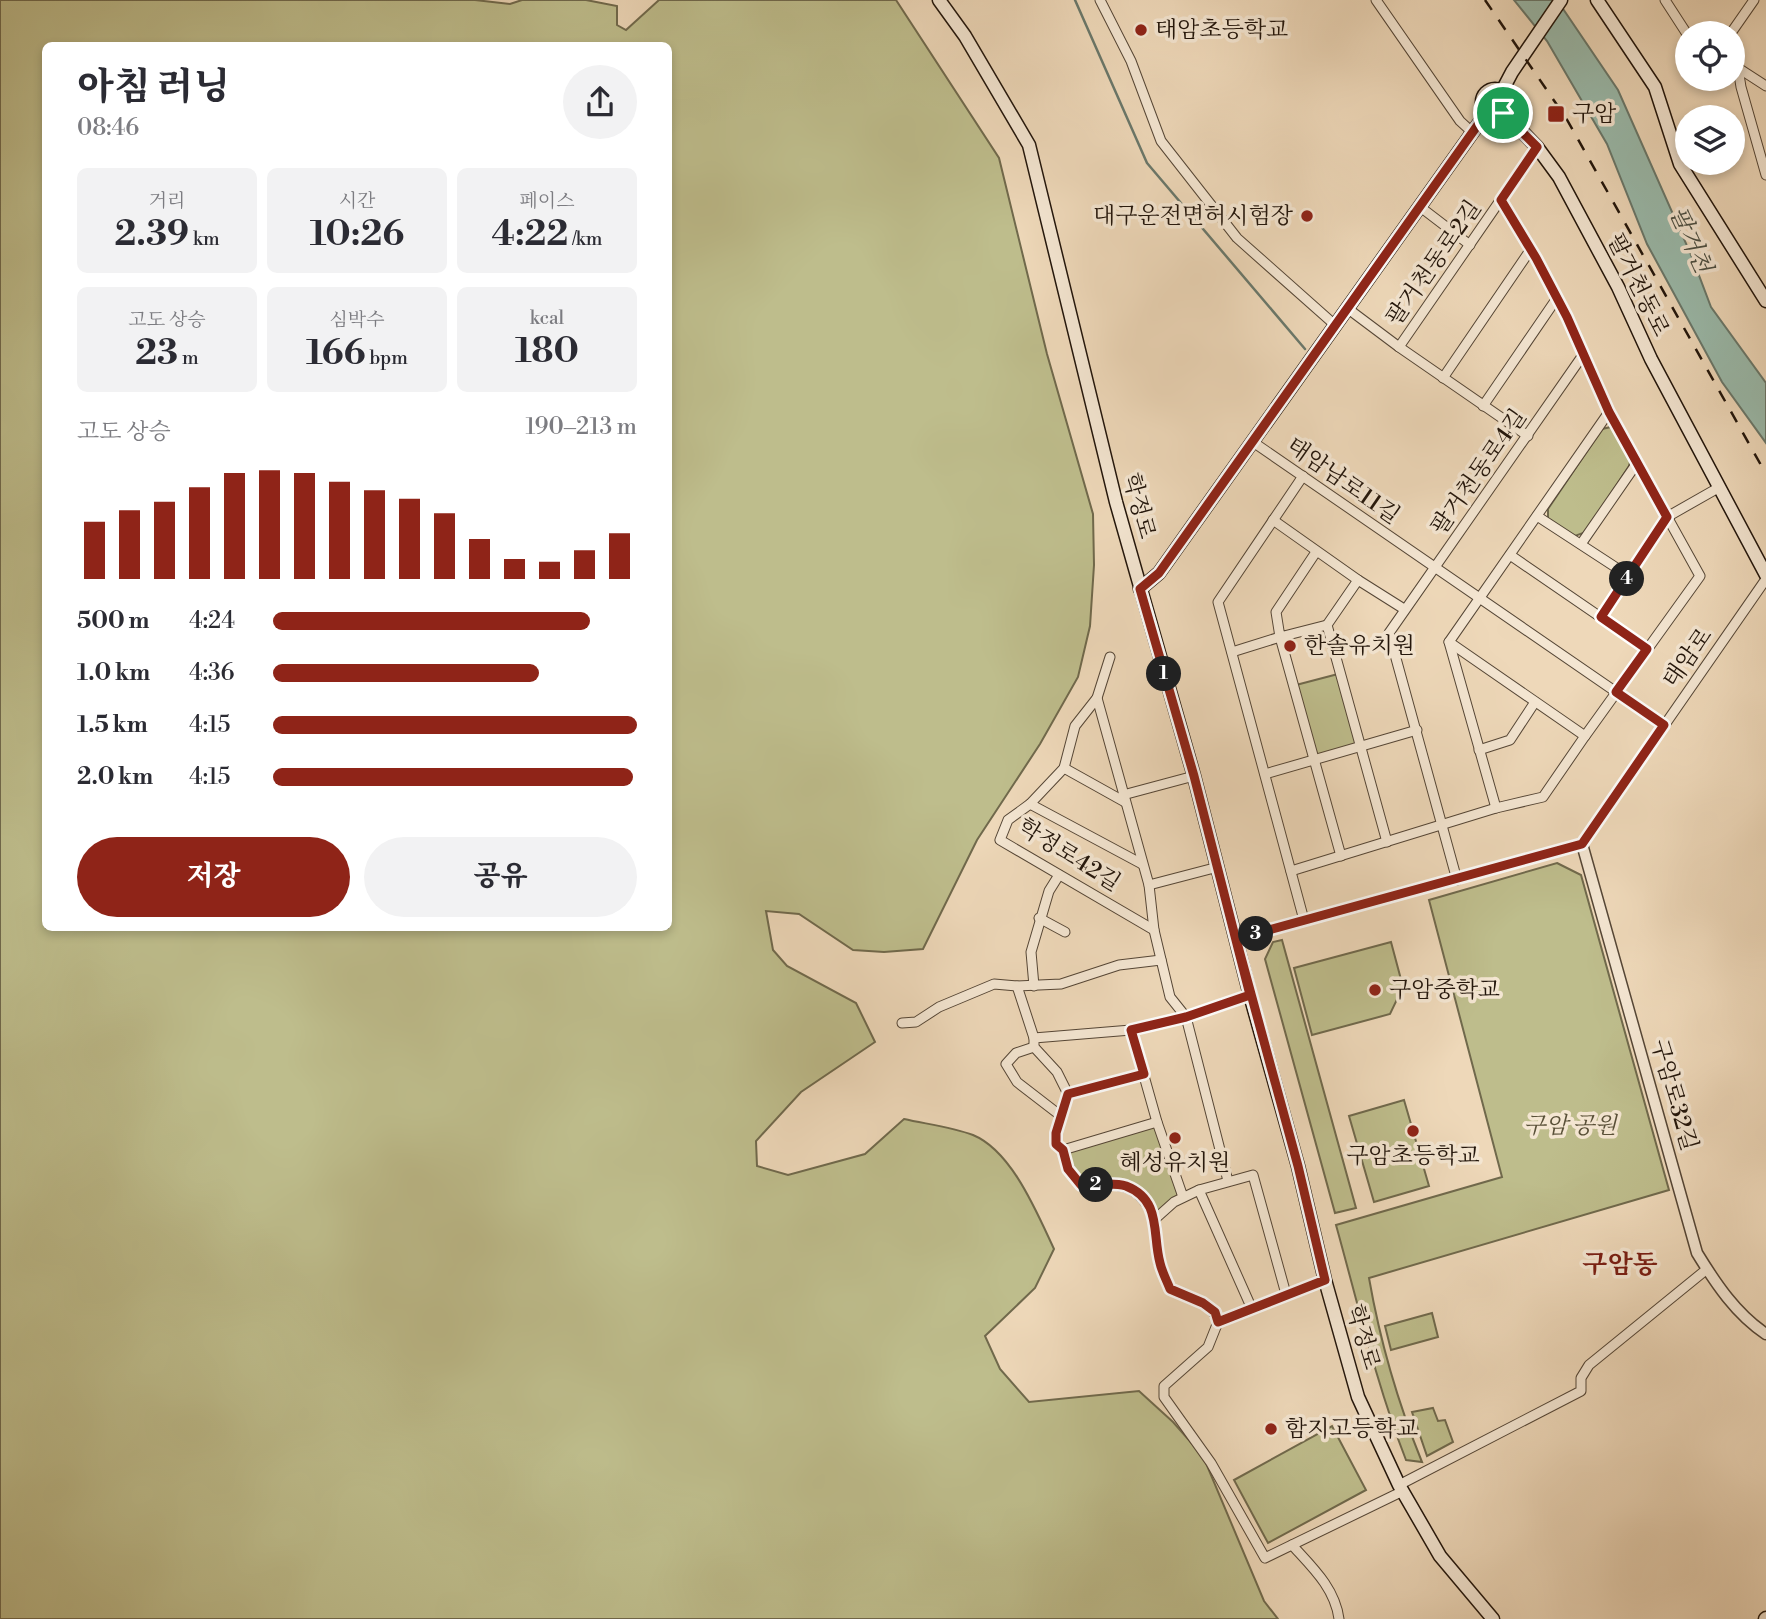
<!DOCTYPE html>
<html lang="ko">
<meta charset="utf-8">
<style>
body{margin:0;font-family:"Libre Bodoni","Noto Serif KR",serif;background:#f2f2f3;color:#2b2b33;height:100vh;display:flex;flex-direction:column;font-size:26px;white-space:nowrap}
*{box-sizing:border-box;margin:0}
p{font-size:23px;color:#7c7c81}
.icon{flex:none;width:38px;height:38px;fill:none;stroke:currentColor;stroke-width:2;stroke-linecap:round;stroke-linejoin:round}
.map{position:relative;flex:1;overflow:hidden}
.drawer{position:absolute;left:42px;top:42px;width:630px;height:889px;display:flex;flex-direction:column;background:#fff;border-radius:10px;box-shadow:0 4px 10px #0003}
.drawer>*{flex:none}
.buttons{position:absolute;left:1675px;top:21px;display:grid;gap:14px}
.buttons a{display:grid;place-items:center;width:70px;height:70px;border-radius:50%;background:#fff;box-shadow:0 4px 10px #0003;font-size:35px}
.pin{position:absolute;display:grid;place-items:center;width:60px;height:60px;color:#fff;margin:-30px;border:4px solid #fff;border-radius:50%;box-shadow:0 2px 7px #0007}
.km{position:absolute;width:35px;height:35px;margin:-18px;border-radius:50%;background:#222;color:#fff;font-size:19px;line-height:35px;text-align:center}
.round{display:grid;place-items:center;flex:none;width:74px;height:74px;border-radius:37px;background:#f2f2f3}
.headline{display:flex;align-items:center;justify-content:space-between;height:119px;padding:0 35px}
h1{font-size:38px;font-weight:800;line-height:52px}
.stats{display:grid;grid-template-columns:repeat(3,1fr);gap:10px;height:119px;padding:7px 35px}
.stats div{display:grid;align-content:center;border-radius:10px;background:#f2f2f3;text-align:center}
.stats b{font-size:35px;font-weight:800}
.stats small{font-size:19px;font-weight:400}
.stats p{font-size:19px}
.chart{height:196px;padding:14px 35px}
.chart p{display:flex;justify-content:space-between}
.chart svg{width:100%;height:126px;margin-top:7px;stroke:#8f2418;stroke-width:6}
.action{display:flex;gap:14px;margin-top:auto;padding:14px 35px}
.action a{flex:1;height:80px;border-radius:42px;background:#8f2418;color:#fff;font-size:28px;font-weight:800;line-height:80px;text-align:center}
.action a+a{background:#f2f2f3;color:#2b2b33}
ul{padding:0 35px;list-style:none;font-size:23px}
li{display:grid;grid-template-columns:112px 84px 1fr;align-items:center;height:52px}
li i{height:18px;border-radius:9px;background:#8f2418}
.map>svg:first-child{display:block}
</style>
<div class="map">
<svg width="1766" height="1619" viewBox="0 0 1766 1619">
<rect width="100%" height="100%" fill="#eed8b9"/>
<filter id="stains"><feTurbulence type="fractalNoise" baseFrequency=".00286" numOctaves="4"/><feColorMatrix values="0 0 0 0 .2 0 0 0 0 .09 0 0 0 0 .02 0 0 0 .5 -.17"/></filter>
<radialGradient id="worn" r=".72"><stop offset=".6" stop-color="#630" stop-opacity="0"/><stop offset="1" stop-color="#630" stop-opacity=".3"/></radialGradient>
<!-- green -->
<g fill="#bebd8c" stroke="#70694c" stroke-width="2" fill-rule="evenodd">
<path d="M0,0H475L510,4L522,0H586L617,6V25L626,30L659,0H896L999,158L1047,354L1093,514L1094,565L1090,626L1078,677L1040,744L977,840L923,949L884,952L853,950L799,914L766,911L773,950L787,966L856,1003L875,1042L801,1092L756,1141L757,1166L788,1175L865,1154L904,1119C926,1124 952,1127 973,1135C1012,1151 1037,1213 1054,1249L1035,1288L985,1336L1000,1369L1029,1402L1139,1391L1173,1422L1203,1456L1264,1601L1278,1619H0ZM46,46H668V928H46Z"/>
<path d="M1611,427L1631,458L1629,466L1586,532L1575,536L1548,519V509L1602,429Z"/>
<path d="M1338,674L1357,744L1317,757L1296,685Z"/>
<path d="M1557,863L1581,875L1669,1190L1369,1278C1380,1341 1398,1403 1422,1462L1406,1460C1376,1383 1358,1304 1336,1225L1502,1177L1429,900Z"/>
<path d="M1282,940L1356,1208L1335,1213L1265,959L1273,942Z"/>
<path d="M1391,942L1403,987L1390,1014L1312,1035L1294,968Z"/>
<path d="M1404,1100L1429,1186L1374,1202L1349,1116Z"/>
<path d="M1155,1126L1178,1195L1155,1215L1125,1185L1083,1183L1066,1153Z"/>
<path d="M1432,1313L1438,1337L1391,1350L1385,1326Z"/>
<path d="M1433,1408L1438,1421L1445,1420L1453,1442L1427,1456L1412,1412Z"/>
<path d="M1332,1426L1366,1490L1268,1543L1234,1480Z"/>
</g>
<!-- water -->
<path fill="#9abaab" stroke="#6a786b" stroke-width="2" d="M1514,0H1557L1618,90L1692,257L1711,307L1766,383V443L1722,382L1647,244L1607,144L1547,41Z"/>
<g fill="none" stroke-linecap="round" stroke-linejoin="round">
<!-- stream -->
<path stroke="#6a786b" stroke-width="2.5" d="M1075,0L1147,163L1305,349"/>
<defs>
<g id="minor">
<path d="M1100,0L1131,61L1161,141L1237,238L1335,325"/>
<path d="M1376,0L1460,121L1472,132"/>
<path d="M1665,0L1687,34"/>
<path d="M1731,33L1754,0"/>
<path d="M1732,64L1766,86"/>
<path d="M1738,68L1741,87L1766,175"/>
<path d="M1501,200L1536,258L1567,317L1609,412L1700,576L1585,736L1449,642L1609,412"/>
<path d="M1419,206L1470,245"/>
<path d="M1347,308L1399,347L1528,436"/>
<path d="M1399,347L1537,147"/>
<path d="M1443,378L1531,249"/>
<path d="M1483,406L1557,298"/>
<path d="M1253,442L1664,725"/>
<path d="M1303,476L1218,602L1304,920"/>
<path d="M1537,516L1629,576"/>
<path d="M1273,520L1358,580L1404,609"/>
<path d="M1581,544L1637,463"/>
<path d="M1316,552L1276,612L1280,637L1327,625"/>
<path d="M1510,555L1647,649"/>
<path d="M1358,580L1327,625L1387,842"/>
<path d="M1601,617L1667,517L1718,488"/>
<path d="M1449,642L1496,808"/>
<path d="M1232,652L1280,637L1341,856"/>
<path d="M1110,657L1097,698L1075,726L1064,768L1030,804L1008,820L1000,840L1154,930"/>
<path d="M1097,698L1149,885L1154,930L1170,997L1186,1017L1250,995"/>
<path d="M1479,750L1510,740L1535,702"/>
<path d="M1064,768L1125,802"/>
<path d="M1265,774L1417,730"/>
<path d="M1123,795L1194,776"/>
<path d="M1030,804L1142,864"/>
<path d="M1291,871L1496,808L1543,797L1585,736"/>
<path d="M1457,880L1389,633L1583,355"/>
<path d="M1149,885L1218,867"/>
<path d="M1039,918L1065,932"/>
<path d="M1236,939L1582,844L1766,579"/>
<path d="M1034,986L1031,952L1049,891L1059,875"/>
<path d="M902,1023L916,1022L939,1007L994,984L1017,986"/>
<path d="M1131,1030L1034,1038V1047L1057,1072L1068,1094L1144,1074"/>
<path d="M1034,1038L1017,986L1061,984L1119,965L1161,960"/>
<path d="M1034,1047L1016,1053L1006,1064L1017,1082L1061,1116"/>
<path d="M1068,1094L1056,1133V1144L1063,1150L1157,1122"/>
<path d="M1063,1150L1068,1169L1081,1185C1119,1185 1137,1180 1155,1219"/>
<path d="M1199,1190L1174,1202L1155,1219L1159,1263L1170,1289C1187,1297 1213,1302 1218,1322"/>
<path d="M1183,1197L1157,1122L1131,1030L1186,1017L1228,1181"/>
<path d="M1325,1280L1218,1322L1208,1347L1164,1386V1397L1211,1463L1265,1558L1403,1491"/>
<path d="M1252,1309L1199,1190L1253,1175L1286,1294"/>
<path d="M1399,1485L1581,1391V1378L1589,1365L1707,1269"/>
<path d="M1292,1545C1312,1567 1335,1588 1339,1619"/>
</g>
<path id="tertiary" d="M1582,844L1697,1253C1716,1284 1736,1314 1766,1334"/>
<g id="secondary">
<path d="M939,0L965,36L1029,145L1116,502L1194,776L1250,995L1298,1166L1325,1280L1358,1397L1399,1485L1440,1556L1493,1619"/>
<path d="M1597,0L1655,87L1680,164L1766,301"/>
<circle cx="1495" cy="102" r="13"/>
<path d="M1502,91L1512,72L1561,0"/>
<path d="M1503,112L1537,147L1559,177L1618,287L1651,359L1766,575"/>
<path d="M1140,589L1159,573L1487,112"/>
<path d="M1765,1619L1766,1618"/>
</g>
</defs>
<!-- minor casing -->
<use href="#minor" stroke="#554636" stroke-width="11"/>
<!-- tertiary casing -->
<use href="#tertiary" stroke="#554636" stroke-width="13"/>
<!-- secondary casing -->
<use href="#secondary" stroke="#22150b" stroke-width="15"/>
<!-- minor -->
<use href="#minor" stroke="#f4e6d2" stroke-width="9"/>
<!-- tertiary -->
<use href="#tertiary" stroke="#f4e6d2" stroke-width="10"/>
<!-- secondary -->
<use href="#secondary" stroke="#f4e6d2" stroke-width="12"/>
<!-- rail -->
<path stroke="#22150b" stroke-width="2.5" stroke-dasharray="12 12" stroke-linecap="butt" d="M1485,0L1566,118L1766,474"/>
</g>
<g fill="none" stroke-linecap="round" stroke-linejoin="round">
<defs>
<path id="route" d="M1503,113L1495,115L1487,112L1159,573L1140,589L1194,776L1250,995L1186,1017L1131,1030L1144,1074L1068,1094L1056,1133V1144L1063,1150L1068,1169L1081,1185C1094,1185 1114,1182 1126,1186C1162,1200 1152,1234 1160,1263C1162,1272 1167,1281 1170,1289L1203,1303L1215,1312L1218,1322L1325,1280L1298,1166L1236,939L1582,844L1664,725L1616,692L1647,649L1601,617L1667,517L1609,412L1567,317L1536,258L1501,200L1537,147L1503,113"/>
</defs>
<!-- route casing -->
<use href="#route" stroke="#fff" stroke-width="14"/>
<!-- route -->
<use href="#route" stroke="#8f2418" stroke-width="9"/>
</g>
<!-- markers -->
<g fill="#8f2418" stroke="#f4e6d2" stroke-width="2.5">
<circle cx="1141" cy="30" r="7"/>
<rect x="1547" y="105" width="18" height="18" rx="3.5"/>
<circle cx="1307" cy="216" r="7"/>
<circle cx="1290" cy="646" r="7"/>
<circle cx="1375" cy="990" r="7"/>
<circle cx="1413" cy="1131" r="7"/>
<circle cx="1175" cy="1138" r="7"/>
<circle cx="1271" cy="1429" r="7"/>
</g>
<g text-anchor="middle" dominant-baseline="central" stroke-width="7" stroke-linejoin="round" paint-order="stroke">
<!-- poi labels -->
<g font-size="23" fill="#22150b" stroke="#f4e6d2" text-anchor="start">
<text x="1155" y="30">태암초등학교</text>
<text x="1572" y="114">구암</text>
<text x="1293" y="216" text-anchor="end">대구운전면허시험장</text>
<text x="1304" y="646">한솔유치원</text>
<text x="1389" y="990">구암중학교</text>
<text x="1413" y="1156" text-anchor="middle">구암초등학교</text>
<text x="1175" y="1163" text-anchor="middle">혜성유치원</text>
<text x="1285" y="1429">함지고등학교</text>
</g>
<!-- street labels -->
<g font-size="23" fill="#22150b" stroke="#f4e6d2">
<text transform="translate(1434 263) rotate(-55)">팔거천동로2길</text>
<text transform="translate(1638 285) rotate(64)">팔거천동로</text>
<text transform="translate(1479 472) rotate(-55)">팔거천동로4길</text>
<text transform="translate(1343 481) rotate(35)">태암남로11길</text>
<text transform="translate(1139 506) rotate(75)">학정로</text>
<text transform="translate(1688 658) rotate(-55)">태암로</text>
<text transform="translate(1069 855) rotate(32)">학정로42길</text>
<text transform="translate(1674 1095) rotate(74)">구암로32길</text>
<text transform="translate(1363 1337) rotate(74)">학정로</text>
</g>
<!-- park labels -->
<g font-size="23" font-style="italic" fill="#595038" stroke="#f4e6d2">
<text x="1570" y="1126">구암 공원</text>
</g>
<!-- water labels -->
<g font-size="24" font-style="italic" fill="#4c4f43" stroke="#f4e6d2">
<text transform="translate(1690 240) rotate(66)">팔거천</text>
</g>
<!-- quarter labels -->
<g font-size="26" font-weight="bold" fill="#7a1f14" stroke="#f4e6d2">
<text x="1620" y="1265">구암동</text>
</g>
</g>
<rect width="100%" height="100%" filter="url(#stains)"/>
<rect width="100%" height="100%" fill="url(#worn)"/>
</svg>
<div class="buttons">
<a><svg class="icon" aria-label="locate" viewBox="0 0 24 24"><circle cx="12" cy="12" r="6"/><path d="M12 2v4M12 18v4M2 12h4M18 12h4"/></svg></a>
<a><svg class="icon" aria-label="layers" viewBox="0 0 24 24"><path d="M12 4l9 5-9 5-9-5zM3 14l9 5 9-5"/></svg></a>
</div>
<div class="pin" style="left:1503px;top:113px;background:#1e9e55"><svg class="icon" aria-label="arrive" viewBox="0 0 24 24"><path d="M6 21V4h12l-3 4 3 4H6"/></svg></div>
<b class="km" style="left:1164px;top:674px">1</b>
<b class="km" style="left:1096px;top:1185px">2</b>
<b class="km" style="left:1256px;top:934px">3</b>
<b class="km" style="left:1627px;top:579px">4</b>
<section class="drawer">
<div class="headline"><div><h1>아침 러닝</h1><p>08:46</p></div><a class="round"><svg class="icon" aria-label="share" viewBox="0 0 24 24"><path d="M12 15V3M7 8l5-5 5 5M5 13v7h14v-7"/></svg></a></div>
<div class="stats">
<div><p>거리</p><b>2.39<small> km</small></b></div>
<div><p>시간</p><b>10:26</b></div>
<div><p>페이스</p><b>4:22<small> /km</small></b></div>
</div>
<div class="stats">
<div><p>고도 상승</p><b>23<small> m</small></b></div>
<div><p>심박수</p><b>166<small> bpm</small></b></div>
<div><p>kcal</p><b>180</b></div>
</div>
<div class="chart"><p><span>고도 상승</span>190–213 m</p>
<svg viewBox="0 0 160 44" preserveAspectRatio="none"><path d="M5 44V24M15 44V20M25 44V17M35 44V12M45 44V7M55 44V6M65 44V7M75 44V10M85 44V13M95 44V16M105 44V21M115 44V30M125 44V37M135 44V38M145 44V34M155 44V28"/></svg>
</div>
<ul>
<li><b>500 m</b>4:24<i style="width:87%"></i></li>
<li><b>1.0 km</b>4:36<i style="width:73%"></i></li>
<li><b>1.5 km</b>4:15<i style="width:100%"></i></li>
<li><b>2.0 km</b>4:15<i style="width:99%"></i></li>
</ul>
<div class="action"><a>저장</a><a>공유</a></div>
</section>
</div>
